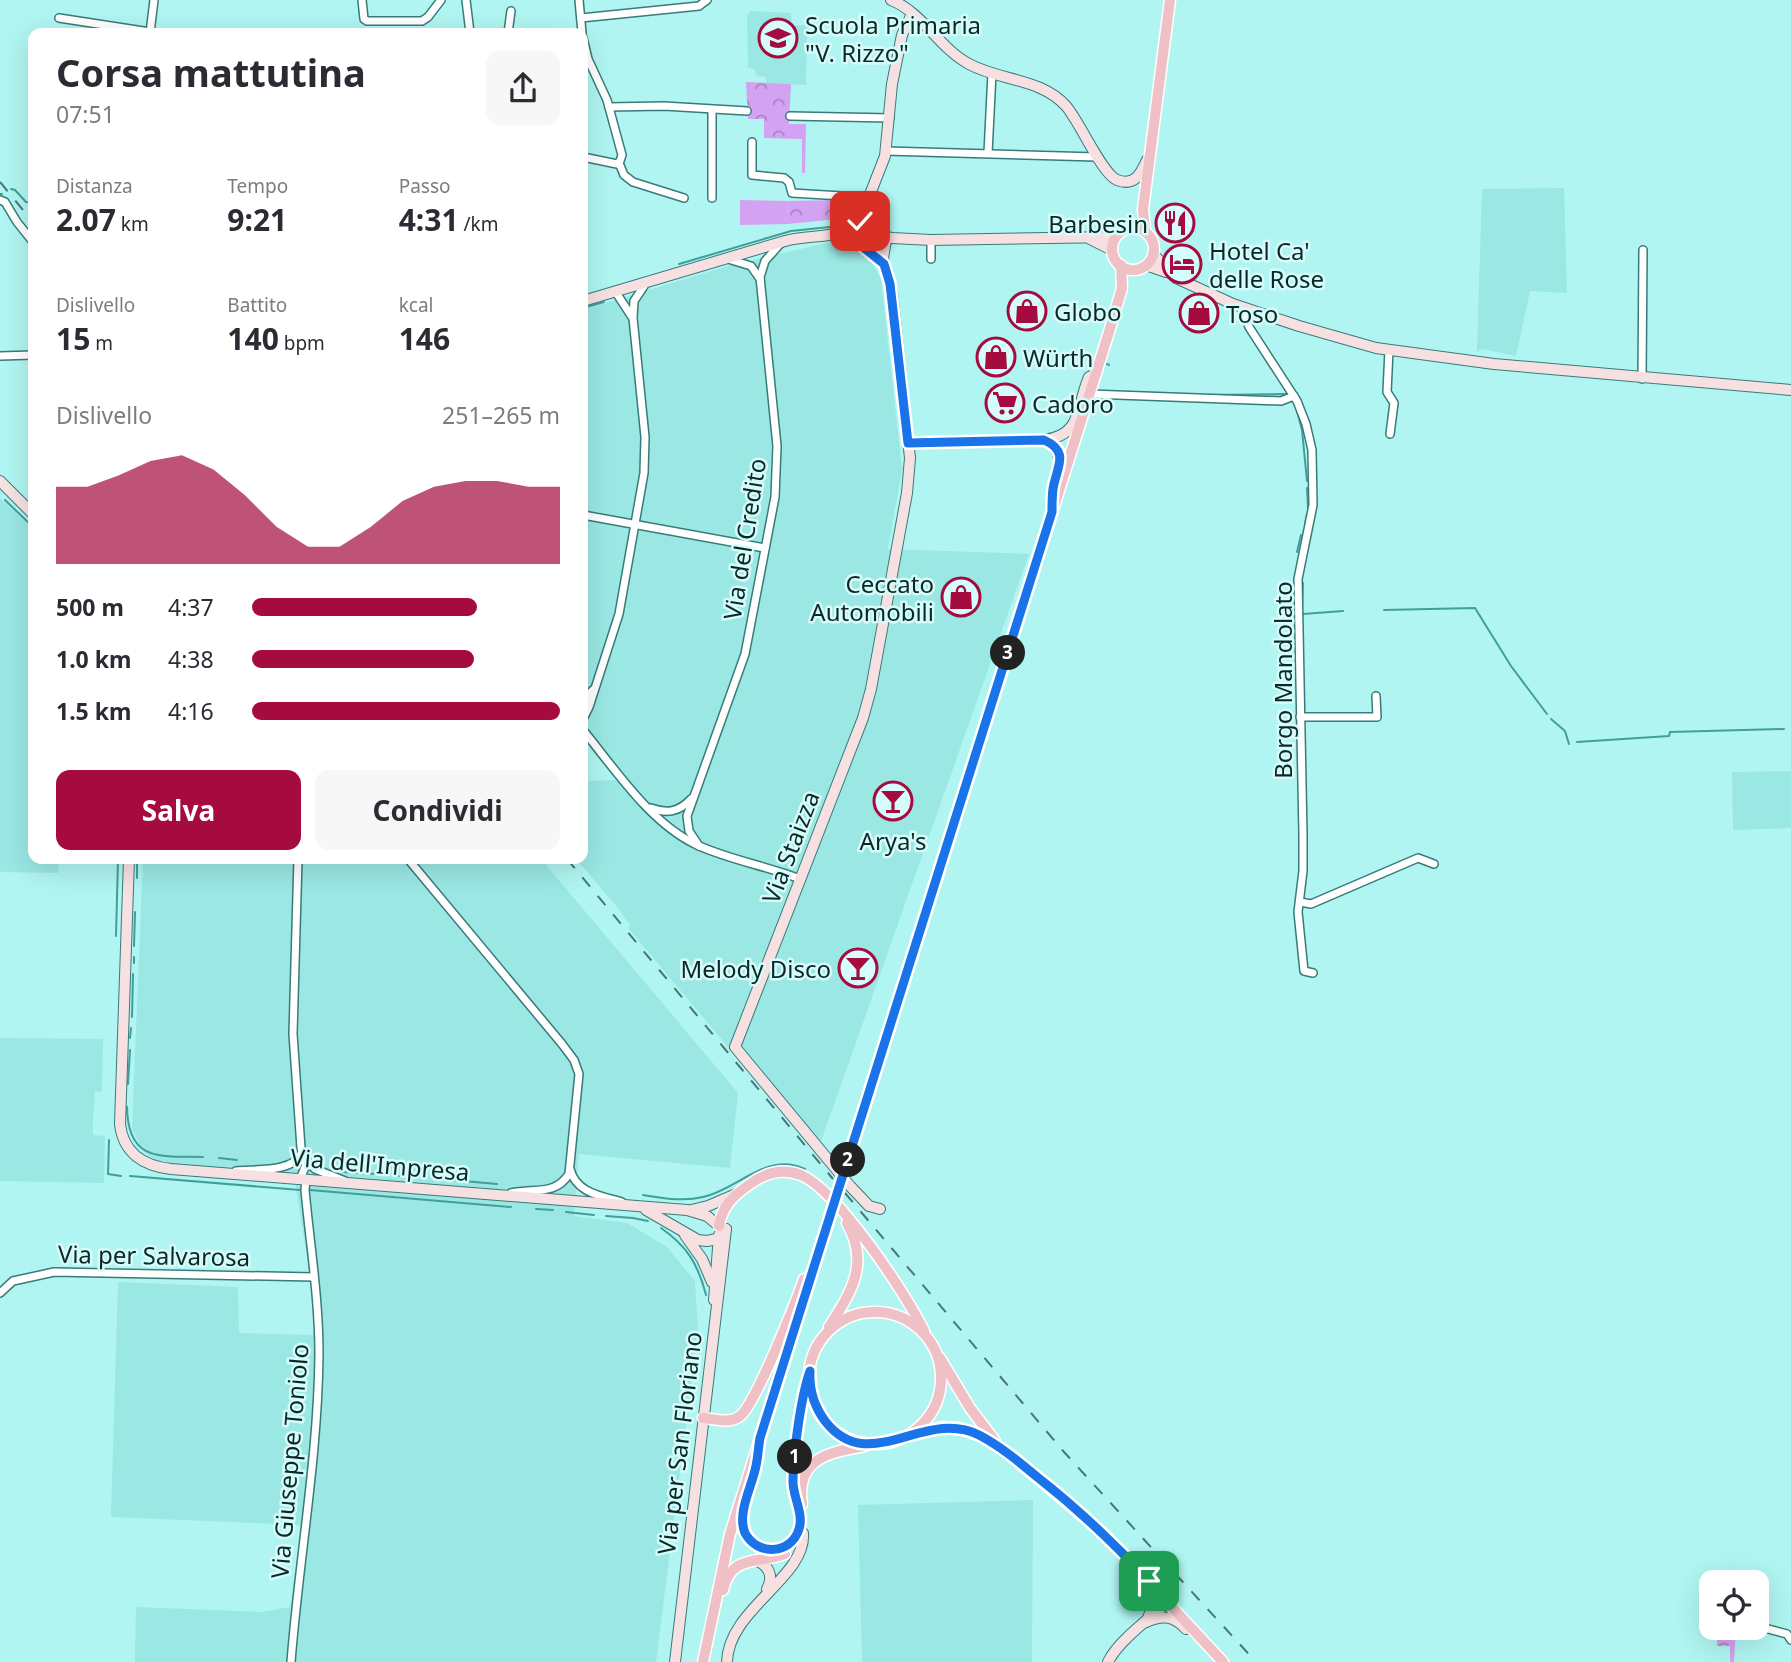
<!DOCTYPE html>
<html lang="it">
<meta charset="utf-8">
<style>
body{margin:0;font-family:"Noto Sans",sans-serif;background:#f7f7f7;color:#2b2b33;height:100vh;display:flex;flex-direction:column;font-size:26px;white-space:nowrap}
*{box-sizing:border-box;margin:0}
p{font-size:23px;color:#7c7c81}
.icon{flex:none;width:38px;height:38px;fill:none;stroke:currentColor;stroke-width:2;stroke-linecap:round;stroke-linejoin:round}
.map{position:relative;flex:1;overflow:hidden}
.drawer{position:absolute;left:28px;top:28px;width:560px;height:836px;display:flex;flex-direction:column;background:#fff;border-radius:14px;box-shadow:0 7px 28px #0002}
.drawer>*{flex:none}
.controls{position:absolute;left:1699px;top:1570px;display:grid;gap:14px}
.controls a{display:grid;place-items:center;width:70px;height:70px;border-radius:14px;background:#fff;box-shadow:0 7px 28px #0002;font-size:35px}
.pin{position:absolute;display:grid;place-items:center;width:60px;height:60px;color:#fff;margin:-30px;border-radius:14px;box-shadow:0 4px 10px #0006}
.km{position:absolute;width:35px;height:35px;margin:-18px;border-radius:50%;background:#222;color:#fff;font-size:19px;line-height:35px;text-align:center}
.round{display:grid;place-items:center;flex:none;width:74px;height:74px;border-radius:14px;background:#f7f7f7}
.summary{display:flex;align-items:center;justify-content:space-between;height:119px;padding:0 28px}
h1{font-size:38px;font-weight:700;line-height:52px}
.figures{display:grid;grid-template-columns:repeat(3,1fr);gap:10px;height:119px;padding:7px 28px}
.figures div{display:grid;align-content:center}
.figures b{font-size:30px;font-weight:700}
.figures small{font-size:19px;font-weight:400}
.figures p{font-size:19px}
.chart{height:196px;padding:14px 28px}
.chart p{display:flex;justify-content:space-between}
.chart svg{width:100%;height:126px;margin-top:7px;fill:#a50b3e;opacity:.7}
.cta{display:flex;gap:14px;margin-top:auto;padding:14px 28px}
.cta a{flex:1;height:80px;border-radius:14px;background:#a50b3e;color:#fff;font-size:28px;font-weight:700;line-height:80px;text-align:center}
.cta a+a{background:#f7f7f7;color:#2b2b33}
ul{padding:0 28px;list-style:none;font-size:23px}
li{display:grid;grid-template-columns:112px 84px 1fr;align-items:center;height:52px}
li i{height:18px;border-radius:9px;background:#a50b3e}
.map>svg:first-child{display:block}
</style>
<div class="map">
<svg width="1791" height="1662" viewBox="0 0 1791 1662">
<defs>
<pattern id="park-crowns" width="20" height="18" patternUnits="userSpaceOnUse" patternTransform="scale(1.75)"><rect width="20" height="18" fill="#d4a2f2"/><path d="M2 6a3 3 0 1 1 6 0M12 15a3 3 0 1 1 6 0" fill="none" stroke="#aa84c4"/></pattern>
</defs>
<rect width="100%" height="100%" fill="#b0f5f1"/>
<!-- built -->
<g fill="#9ae7e4">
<path d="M750,11L791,13L792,26L807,25L806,85L766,83V77L757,76L755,70L748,67L747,16Z"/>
<path d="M1564,188L1567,293L1530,291L1516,356L1482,349L1477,352L1482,189Z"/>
<path d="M826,243L848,245L871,261L881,279L902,469L888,549L1029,554L820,1144L767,1080L738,1059L629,929L630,925L618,908L576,859H583V781L616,780L583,740V310L728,266Z"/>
<path d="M0,498L33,529V859H59L58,873L0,872Z"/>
<path d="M1791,771V828L1733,830L1732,772Z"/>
<path d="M143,859H541L738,1093L730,1168L579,1154L574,1216L627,1223L667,1247L695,1281L698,1330L656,1662H135L136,1607L262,1612L290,1607L302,1525L111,1517L118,1282L238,1287L239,1333L315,1335L312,1288L294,1176L161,1165L142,1150L132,1128Z"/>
<path d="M0,1038L103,1039L102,1092L95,1091L93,1118V1135L105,1136L104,1183L0,1181Z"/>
<path d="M1033,1500L1032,1662H862L858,1505Z"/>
</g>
<!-- park -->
<g fill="url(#park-crowns)">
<path d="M746,82L791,84L789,124H806L805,173H802V139L764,138V119H748Z"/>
<path d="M843,200V206L852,207L855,212L850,211L846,218L788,224L787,201Z"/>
<path d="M1717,1628H1736L1734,1662H1730V1646H1717Z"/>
</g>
<!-- pitch -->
<path fill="#d4a2f2" d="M740,200L787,201L788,224L740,225Z"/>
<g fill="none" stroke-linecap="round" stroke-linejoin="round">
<!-- stream -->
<g stroke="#429e9b" stroke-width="2">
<path d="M11,189L15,190L26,202L33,203"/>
<path d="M0,194H2"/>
<path d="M679,264L791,231L839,226"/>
<path d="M583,308L604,302"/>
<path d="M1107,364L1109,365"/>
<path d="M1206,395L1288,394"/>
<path d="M1297,411L1302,430L1307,481"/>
<path d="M1307,488L1308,508"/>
<path d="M5,500L33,527"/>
<path d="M1305,524L1307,514"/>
<path d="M1297,552L1301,535"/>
<path d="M1302,609L1303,583"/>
<path d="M1384,610L1475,608L1511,666L1547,714"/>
<path d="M1303,614L1343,611"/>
<path d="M1551,719L1565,731L1569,744"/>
<path d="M1577,742L1669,736L1670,732L1784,729"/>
<path d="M137,878V859"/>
<path d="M116,936L118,859"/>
<path d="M134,946L135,912"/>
<path d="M134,963V957"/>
<path d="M132,1017L133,974"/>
<path d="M130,1038L131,1028"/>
<path d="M128,1084L130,1050"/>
<path d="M127,1107C128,1162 159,1156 203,1157"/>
<path d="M109,1140L108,1174L121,1176"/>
<path d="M219,1158L237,1160"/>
<path d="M343,1172L376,1174"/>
<path d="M130,1176L300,1190"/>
<path d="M399,1176L413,1177"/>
<path d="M441,1179L497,1184"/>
<path d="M310,1190L511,1207"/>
<path d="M643,1195C663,1198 683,1202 703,1197C739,1189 766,1151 805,1169"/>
<path d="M536,1209L553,1210"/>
<path d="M566,1212L594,1215"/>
<path d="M606,1216L633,1218L648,1221"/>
<path d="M661,1228C687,1246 698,1264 706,1295"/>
</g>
<defs>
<g id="street">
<path d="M362,0L364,19L367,21H422L428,17L441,0"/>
<path d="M466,0L470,33"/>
<path d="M579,0L582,33"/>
<path d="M59,18L150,32"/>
<path d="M581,18L699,6L707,0"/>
<path d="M150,33L154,0"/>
<path d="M508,33L511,11"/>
<path d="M583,38L588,59L607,100L622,155L620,161L617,164L583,157"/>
<path d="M609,107L664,106L747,111"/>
<path d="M712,110V198"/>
<path d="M790,116L890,118"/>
<path d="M752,142V175L784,178L789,182L792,193L842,196L866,204"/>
<path d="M886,151L1097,157"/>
<path d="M988,153L992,73"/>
<path d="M619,163L624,175L633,182L684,198"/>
<path d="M0,200L5,202L17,222L33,242"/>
<path d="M931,240V259"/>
<path d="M728,259L751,266L760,279"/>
<path d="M615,291L632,317"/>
<path d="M1244,308L1245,317L1249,327L1297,401L1306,424L1312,450L1313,505L1298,579L1303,835V871L1298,912L1304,971L1313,973"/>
<path d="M1389,350L1387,392L1394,403L1390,434"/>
<path d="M0,356L33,355"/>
<path d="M1642,379L1643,250"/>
<path d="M1090,394L1281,401L1294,396"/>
<path d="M583,515L765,548"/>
<path d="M583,699L593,690"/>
<path d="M1300,717H1377L1376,696"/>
<path d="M583,719L589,707L619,614L644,473L645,437L633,318L634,301L646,283"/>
<path d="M583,730C615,769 650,823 697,845C730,860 767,866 800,879"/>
<path d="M651,808C667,814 679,812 691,799"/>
<path d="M699,846L689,831L687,816L745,654L775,497L777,446L760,277L765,261L781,243"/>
<path d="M298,859L293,1034L301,1148L306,1165L300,1179"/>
<path d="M408,859L562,1044L574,1060L579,1074L569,1174C555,1196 534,1188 511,1193"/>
<path d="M1300,902L1311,904L1418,858L1434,864"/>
<path d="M305,1159L315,1169L345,1181"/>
<path d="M570,1169C576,1193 601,1196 622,1202"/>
<path d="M236,1171C255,1169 294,1173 302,1152"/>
<path d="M0,1293L13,1281L54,1272L314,1277"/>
<path d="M1757,1626L1787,1634L1791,1640"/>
<path d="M291,1662C299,1559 318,1458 319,1354C319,1299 310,1244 305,1190L306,1180"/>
</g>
<g id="secondary">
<path d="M891,0C922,12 939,48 969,64C1000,81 1041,78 1066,106C1080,122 1102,174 1117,180C1135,187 1141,173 1147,160"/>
<path d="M858,225L885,156L892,84L902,35L912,14"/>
<path d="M884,236L892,238L931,240L1115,237"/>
<path d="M1090,239L1112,250"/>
<path d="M1153,254L1176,278L1233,304L1299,326L1376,348L1494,364L1791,390"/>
<path d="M1146,265L1166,272"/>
<path d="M583,301L785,241C806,235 837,238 854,228"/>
<path d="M1045,440C1072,453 1052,482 1052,505"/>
<path d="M908,443L1044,440C1083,435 1076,407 1089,377L1096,374"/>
<path d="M0,481L33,514"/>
<path d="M129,859L120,1124C123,1153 144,1166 171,1169L687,1210L707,1216L719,1226"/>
<path d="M880,1209L869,1206L850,1186L735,1047L863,718L871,689L907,493L910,458L892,292L883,258L886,240L883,235L868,224L855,227L852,234C855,246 871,257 883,250"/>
<path d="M646,1210L698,1240L707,1241L717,1239L726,1229"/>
<path d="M691,1210L708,1206L736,1194"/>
<path d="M685,1235L702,1259L712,1282"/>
<path d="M714,1300L719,1235"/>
<path d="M755,1560C769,1565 774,1576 767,1589"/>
<path d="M1145,1584C1156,1597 1153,1608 1146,1622"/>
<path d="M1146,1622C1162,1615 1173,1615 1186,1629"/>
<path d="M675,1662L726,1229"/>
<path d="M727,1662C728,1609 807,1577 803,1533"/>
<path d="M1108,1662C1118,1641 1150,1618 1168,1602"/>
</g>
<g id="primary">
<circle cx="1133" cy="249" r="21"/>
<path d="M1145,232L1143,209L1170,0"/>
<path d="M848,1160L1109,332L1122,288L1121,265"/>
<path d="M719,1226C722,1206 734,1195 750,1184C765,1173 783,1168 801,1175C837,1190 907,1295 924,1331"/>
<circle cx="875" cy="1378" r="66"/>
<path d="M829,1327C851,1292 870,1264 847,1223"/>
<path d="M940,1358L970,1408L995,1441"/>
<path d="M703,1418C715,1419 730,1424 740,1416C755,1405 796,1302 804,1279"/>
<path d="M913,1434L943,1427L959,1428L980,1436L1004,1450L1105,1535L1223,1662"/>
<path d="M802,1504C795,1458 830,1452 865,1446"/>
<path d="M745,1505C742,1518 741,1530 751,1540C766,1557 792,1550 799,1530C804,1515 793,1497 793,1482C792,1456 800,1404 807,1380"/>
<path d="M723,1590C731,1554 758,1564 785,1554"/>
<path d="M703,1662L730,1534L829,1220"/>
</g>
</defs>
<!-- street casing -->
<use href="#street" stroke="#387b79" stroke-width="10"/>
<!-- secondary casing -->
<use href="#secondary" stroke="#387b79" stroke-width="12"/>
<!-- primary casing -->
<use href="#primary" stroke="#fff" stroke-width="13"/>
<!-- street -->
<use href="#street" stroke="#fff" stroke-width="7"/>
<!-- secondary -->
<use href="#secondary" stroke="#f7e0e2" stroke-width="10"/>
<!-- primary -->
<use href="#primary" stroke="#efc1c6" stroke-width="10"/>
<!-- rail -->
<g stroke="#4a7674" stroke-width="2" stroke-dasharray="12 12" stroke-linecap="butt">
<path d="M0,182L33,222"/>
<path d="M567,859L833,1179"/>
<path d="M845,1193L1064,1452L1256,1662"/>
</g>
<defs>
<path id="primary-bridge" d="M829,1220L848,1160"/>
</defs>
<!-- primary-bridge casing -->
<use href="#primary-bridge" stroke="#fff" stroke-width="13" stroke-linecap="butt"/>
<!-- primary-bridge -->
<use href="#primary-bridge" stroke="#efc1c6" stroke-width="10"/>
</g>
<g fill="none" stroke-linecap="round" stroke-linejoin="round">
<defs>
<path id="route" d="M860,221L853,231V239L884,264L890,284L908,443L1044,440C1071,452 1056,468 1053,489C1052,496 1052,504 1052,512L760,1438C758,1449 758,1460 755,1470C751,1488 737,1514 745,1533C757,1556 791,1555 799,1529C804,1514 793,1497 793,1482C793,1455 801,1396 810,1371C809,1389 814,1406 825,1421C869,1478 924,1407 979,1435C1000,1446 1018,1461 1036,1476C1077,1508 1114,1543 1149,1581"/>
</defs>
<!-- route casing -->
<use href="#route" stroke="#fff" stroke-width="14"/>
<!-- route -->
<use href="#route" stroke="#1a73e8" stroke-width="9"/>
</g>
<!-- icons -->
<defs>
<symbol id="school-ring" viewBox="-11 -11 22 22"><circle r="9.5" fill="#d5fcfa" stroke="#a50b3e" stroke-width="1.5"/><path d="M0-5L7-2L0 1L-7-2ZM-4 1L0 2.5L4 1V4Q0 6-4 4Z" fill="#a50b3e"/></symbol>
<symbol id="restaurant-ring" viewBox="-11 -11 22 22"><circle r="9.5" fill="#d5fcfa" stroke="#a50b3e" stroke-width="1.5"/><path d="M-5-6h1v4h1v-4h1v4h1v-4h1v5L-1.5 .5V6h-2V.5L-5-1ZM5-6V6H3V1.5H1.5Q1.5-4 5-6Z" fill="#a50b3e"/></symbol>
<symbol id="hotel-ring" viewBox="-11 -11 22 22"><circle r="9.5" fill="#d5fcfa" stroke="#a50b3e" stroke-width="1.5"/><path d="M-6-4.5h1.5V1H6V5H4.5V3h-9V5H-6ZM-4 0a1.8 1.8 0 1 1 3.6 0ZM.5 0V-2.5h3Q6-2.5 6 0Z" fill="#a50b3e"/></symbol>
<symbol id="shop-ring" viewBox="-11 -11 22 22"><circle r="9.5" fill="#d5fcfa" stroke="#a50b3e" stroke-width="1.5"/><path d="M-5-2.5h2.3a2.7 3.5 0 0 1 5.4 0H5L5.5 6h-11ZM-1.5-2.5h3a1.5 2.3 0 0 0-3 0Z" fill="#a50b3e"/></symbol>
<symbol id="supermarket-ring" viewBox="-11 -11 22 22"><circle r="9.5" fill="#d5fcfa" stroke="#a50b3e" stroke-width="1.5"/><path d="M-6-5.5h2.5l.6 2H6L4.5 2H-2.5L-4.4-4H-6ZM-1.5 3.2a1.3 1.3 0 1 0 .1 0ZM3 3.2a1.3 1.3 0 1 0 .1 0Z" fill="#a50b3e"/></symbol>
<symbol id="bar-ring" viewBox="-11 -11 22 22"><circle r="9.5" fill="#d5fcfa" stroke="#a50b3e" stroke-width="1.5"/><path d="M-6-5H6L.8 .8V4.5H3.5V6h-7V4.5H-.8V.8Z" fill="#a50b3e"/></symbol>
</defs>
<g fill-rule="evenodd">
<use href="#school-ring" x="756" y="16" width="44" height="44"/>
<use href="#restaurant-ring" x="1153" y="201" width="44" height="44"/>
<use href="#hotel-ring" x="1160" y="242" width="44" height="44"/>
<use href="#shop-ring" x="1005" y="289" width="44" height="44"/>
<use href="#shop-ring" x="1177" y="291" width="44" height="44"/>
<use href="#shop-ring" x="974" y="335" width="44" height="44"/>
<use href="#supermarket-ring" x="983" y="381" width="44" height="44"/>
<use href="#shop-ring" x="939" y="575" width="44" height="44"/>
<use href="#bar-ring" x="871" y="779" width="44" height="44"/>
<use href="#bar-ring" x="836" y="946" width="44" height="44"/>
</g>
<g text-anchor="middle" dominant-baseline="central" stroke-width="5" stroke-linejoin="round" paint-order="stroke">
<!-- poi labels -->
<g font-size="24" fill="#0b2827" stroke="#d5fcfa" text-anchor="start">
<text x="805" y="24">Scuola Primaria<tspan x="805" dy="28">"V. Rizzo"</tspan></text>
<text x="1148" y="223" text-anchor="end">Barbesin</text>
<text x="1209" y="250">Hotel Ca'<tspan x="1209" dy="28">delle Rose</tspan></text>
<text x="1054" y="311">Globo</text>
<text x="1226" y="313">Toso</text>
<text x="1023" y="357">Würth</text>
<text x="1032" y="403">Cadoro</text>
<text x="934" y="583" text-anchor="end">Ceccato<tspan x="934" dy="28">Automobili</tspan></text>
<text x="893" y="840" text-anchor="middle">Arya's</text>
<text x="831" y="968" text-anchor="end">Melody Disco</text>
</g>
<!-- street labels -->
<g font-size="24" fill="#0b2827" stroke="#d5fcfa">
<text transform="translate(744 539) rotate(-81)">Via del Credito</text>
<text transform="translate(1282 680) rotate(-90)">Borgo Mandolato</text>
<text transform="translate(790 847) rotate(-69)">Via Staizza</text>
<text transform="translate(380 1164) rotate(5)">Via dell'Impresa</text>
<text transform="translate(154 1255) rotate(1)">Via per Salvarosa</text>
<text transform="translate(679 1443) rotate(-83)">Via per San Floriano</text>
<text transform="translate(289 1461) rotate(-85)">Via Giuseppe Toniolo</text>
</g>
</g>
</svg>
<div class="controls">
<a><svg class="icon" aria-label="locate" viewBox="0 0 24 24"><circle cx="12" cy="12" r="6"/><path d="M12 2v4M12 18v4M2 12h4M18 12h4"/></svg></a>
</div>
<div class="pin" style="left:1149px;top:1581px;background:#1e9e55"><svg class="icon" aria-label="arrive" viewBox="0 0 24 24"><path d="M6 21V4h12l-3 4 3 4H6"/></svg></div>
<div class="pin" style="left:860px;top:221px;background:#d93025"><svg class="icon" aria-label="check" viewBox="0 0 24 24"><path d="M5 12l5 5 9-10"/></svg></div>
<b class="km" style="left:795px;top:1457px">1</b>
<b class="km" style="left:848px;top:1160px">2</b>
<b class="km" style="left:1008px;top:653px">3</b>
<section class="drawer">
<div class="summary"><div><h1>Corsa mattutina</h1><p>07:51</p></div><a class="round"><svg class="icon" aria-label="share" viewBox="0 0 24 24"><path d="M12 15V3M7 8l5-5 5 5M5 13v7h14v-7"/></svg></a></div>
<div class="figures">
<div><p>Distanza</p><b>2.07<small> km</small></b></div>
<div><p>Tempo</p><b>9:21</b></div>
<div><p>Passo</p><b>4:31<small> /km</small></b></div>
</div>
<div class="figures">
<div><p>Dislivello</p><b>15<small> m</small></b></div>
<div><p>Battito</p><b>140<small> bpm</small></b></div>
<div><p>kcal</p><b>146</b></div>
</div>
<div class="chart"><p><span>Dislivello</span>251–265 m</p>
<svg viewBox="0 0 160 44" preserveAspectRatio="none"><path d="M0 44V17L10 17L20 13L30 8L40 6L50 11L60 20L70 31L80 38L90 38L100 31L110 22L120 17L130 15L140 15L150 17L160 17V44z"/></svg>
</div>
<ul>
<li><b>500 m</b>4:37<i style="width:73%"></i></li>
<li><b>1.0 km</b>4:38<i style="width:72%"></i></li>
<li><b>1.5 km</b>4:16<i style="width:100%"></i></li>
</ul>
<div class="cta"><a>Salva</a><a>Condividi</a></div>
</section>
</div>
